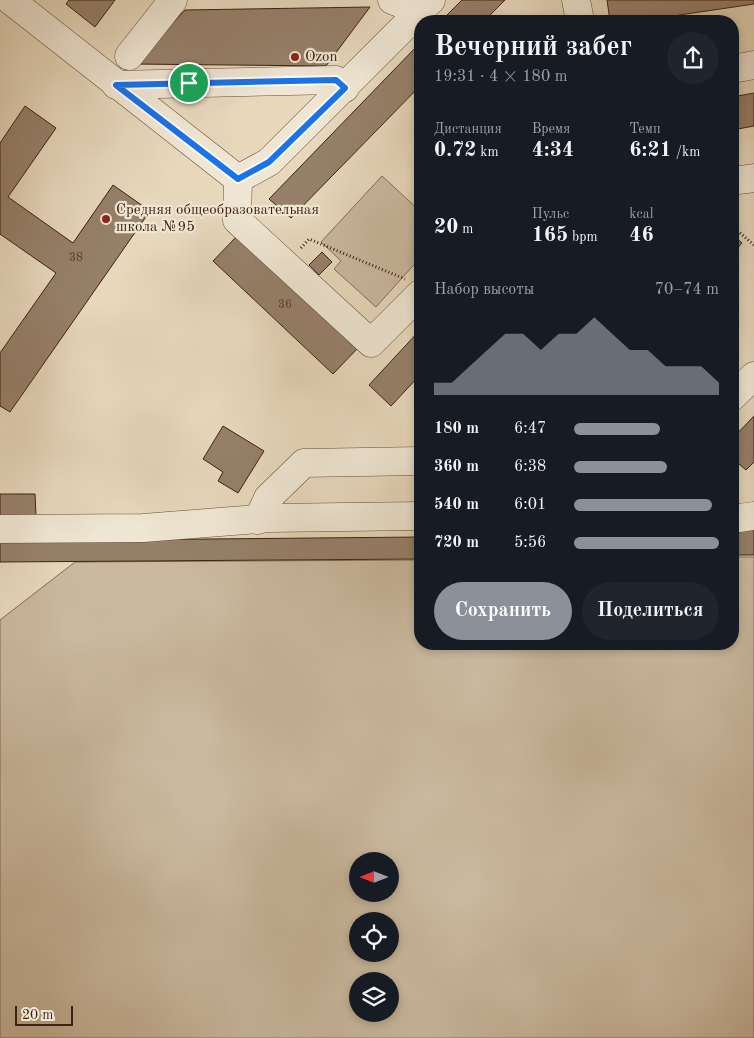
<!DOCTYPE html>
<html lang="ru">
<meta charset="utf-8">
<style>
body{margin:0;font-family:"Old Standard TT",serif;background:#20242c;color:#f1f3f6;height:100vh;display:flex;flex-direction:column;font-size:19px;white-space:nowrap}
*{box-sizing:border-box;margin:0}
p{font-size:16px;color:#9ea1a6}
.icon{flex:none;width:28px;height:28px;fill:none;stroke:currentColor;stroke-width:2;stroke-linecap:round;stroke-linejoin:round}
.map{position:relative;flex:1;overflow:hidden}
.drawer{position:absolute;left:414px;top:15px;width:325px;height:635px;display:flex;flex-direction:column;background:#171b24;border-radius:20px;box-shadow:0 2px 8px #0003}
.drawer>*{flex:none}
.needle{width:32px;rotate:270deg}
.controls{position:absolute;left:349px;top:852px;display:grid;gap:10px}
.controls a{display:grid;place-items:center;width:50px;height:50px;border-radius:50%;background:#171b24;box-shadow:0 2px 8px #0003;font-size:25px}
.scale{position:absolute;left:15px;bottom:12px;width:58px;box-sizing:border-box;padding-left:5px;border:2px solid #3e2112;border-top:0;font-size:14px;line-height:18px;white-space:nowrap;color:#3e2112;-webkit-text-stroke:4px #efe6d3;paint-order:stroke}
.pin{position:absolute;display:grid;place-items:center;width:42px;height:42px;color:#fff;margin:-21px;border:2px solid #fff;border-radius:50%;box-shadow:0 1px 5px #0007}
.round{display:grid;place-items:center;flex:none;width:52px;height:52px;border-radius:26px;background:#20242c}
.overview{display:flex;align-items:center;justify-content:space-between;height:85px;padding:0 20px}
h1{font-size:28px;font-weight:600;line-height:38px}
.metrics{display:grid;grid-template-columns:repeat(3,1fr);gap:8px;height:85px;padding:5px 20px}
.metrics div{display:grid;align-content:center}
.metrics b{font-size:21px;font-weight:600}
.metrics small{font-size:14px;font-weight:400}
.metrics p{font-size:14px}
.chart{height:140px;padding:10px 20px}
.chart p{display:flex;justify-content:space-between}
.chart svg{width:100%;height:90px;margin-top:5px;fill:#8c9099;opacity:.7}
.button{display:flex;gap:10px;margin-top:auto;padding:10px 20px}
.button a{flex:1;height:58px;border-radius:30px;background:#8c9099;color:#fff;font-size:20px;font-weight:600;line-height:58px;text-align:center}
.button a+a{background:#20242c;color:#f1f3f6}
ul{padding:0 20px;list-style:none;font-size:16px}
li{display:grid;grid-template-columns:80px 60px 1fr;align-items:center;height:38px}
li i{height:12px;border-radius:6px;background:#8c9099}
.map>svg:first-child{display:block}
</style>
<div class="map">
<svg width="754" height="1038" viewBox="0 0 754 1038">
<rect width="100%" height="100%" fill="#e7d8bc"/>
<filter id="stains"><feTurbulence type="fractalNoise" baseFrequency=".004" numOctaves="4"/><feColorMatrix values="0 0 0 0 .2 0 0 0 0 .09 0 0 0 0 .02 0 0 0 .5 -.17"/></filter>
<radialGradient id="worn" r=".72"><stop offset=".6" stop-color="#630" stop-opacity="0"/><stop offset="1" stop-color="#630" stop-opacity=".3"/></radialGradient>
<!-- green -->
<g fill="#cab99f" stroke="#846d58" fill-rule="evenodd">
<path d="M382,176L420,211V258L376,307L334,269L341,261L321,242Z"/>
<path d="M733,557H754V1038H0V620L75,562L420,560V644H732ZM358,861H390V894H358ZM358,921H390V954H358ZM358,981H390V1014H358Z"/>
</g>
<!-- building -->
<g fill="#96806a" stroke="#3e2112">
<path d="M69,0H115L95,27L66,4Z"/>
<path d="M462,0H505L484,21H441Z"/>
<path d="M607,0H754V4L639,21H610Z"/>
<path d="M370,7L326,66L134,64L185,10Z"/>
<path d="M420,43V86L291,218L269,199Z"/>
<path d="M754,93V126L732,130V97Z"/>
<path d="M25,106L56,128L8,197L73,243L113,185L150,211L10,412L0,406V353L56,273L0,234V143Z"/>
<path d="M732,234L742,243L732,254Z"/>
<path d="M237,236L357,349L333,374L213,261Z"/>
<path d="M322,252L332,262L319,275L309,265Z"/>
<path d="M420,330V375L391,406L369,385Z"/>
<path d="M754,416V462L746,470L732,458V439Z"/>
<path d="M223,426L264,451L238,493L218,481L223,472L203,459Z"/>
<path d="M0,494H35L36,516L0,517Z"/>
<path d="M732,528L754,529V555H732Z"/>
<path d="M420,537V559L0,562V541Z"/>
</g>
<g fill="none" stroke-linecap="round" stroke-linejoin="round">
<defs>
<g id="minor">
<path d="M10,0L238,179L269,162L431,0"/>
<path d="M392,0L412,8L418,13"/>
<path d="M576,0L580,21"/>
<path d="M129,56L173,0"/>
<path d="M732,69L754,65"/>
<path d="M116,85L336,80L345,88"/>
<path d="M238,179L237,220L371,343L420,294"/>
<path d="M732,181L754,178"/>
<path d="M732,397L754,376"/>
<path d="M732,516L739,518L754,516"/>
<path d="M258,520L268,498L304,463L420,461"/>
<path d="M0,529L143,528L270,518L420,516"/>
</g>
</defs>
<!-- minor casing -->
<use href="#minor" stroke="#684f3c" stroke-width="29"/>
<!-- path -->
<g stroke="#3e2112" stroke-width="3" stroke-dasharray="1 2.5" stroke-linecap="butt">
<path d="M732,226L754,245"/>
<path d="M301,248L309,239L405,279"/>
</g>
<!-- minor -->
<use href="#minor" stroke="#efe6d3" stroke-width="28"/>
</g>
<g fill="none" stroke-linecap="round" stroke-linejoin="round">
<defs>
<path id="route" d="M336,80L345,88L269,162L238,179L116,85Z"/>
</defs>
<!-- route casing -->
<use href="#route" stroke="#fff" stroke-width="10"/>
<!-- route -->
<use href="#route" stroke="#1a73e8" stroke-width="6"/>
</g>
<!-- markers -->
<g fill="#8f2418" stroke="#efe6d3" stroke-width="2">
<circle cx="295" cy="57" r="5"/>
<circle cx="106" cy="219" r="5"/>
</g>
<g text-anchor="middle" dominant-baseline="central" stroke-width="4.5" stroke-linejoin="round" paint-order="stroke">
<!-- number labels -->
<g font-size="12" fill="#543928">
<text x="76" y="258">38</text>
<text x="285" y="305">36</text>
</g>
<!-- poi labels -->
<g font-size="15" fill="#3e2112" stroke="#efe6d3" text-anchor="start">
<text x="305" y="57">Ozon</text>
<text x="116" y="210">Средняя общеобразовательная<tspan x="116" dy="17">школа №95</tspan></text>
</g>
</g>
<rect width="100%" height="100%" filter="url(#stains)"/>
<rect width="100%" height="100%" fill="url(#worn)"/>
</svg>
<div class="controls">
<a><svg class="needle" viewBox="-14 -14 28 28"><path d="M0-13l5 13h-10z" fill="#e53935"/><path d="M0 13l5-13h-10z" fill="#9ea1a6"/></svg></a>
<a><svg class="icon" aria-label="locate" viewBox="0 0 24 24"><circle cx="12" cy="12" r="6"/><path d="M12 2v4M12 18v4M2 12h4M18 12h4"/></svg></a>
<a><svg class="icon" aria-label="layers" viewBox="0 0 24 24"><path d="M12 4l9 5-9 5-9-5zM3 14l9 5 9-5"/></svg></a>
</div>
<div class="scale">20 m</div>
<div class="pin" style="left:189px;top:83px;background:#1e9e55"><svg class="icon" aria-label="arrive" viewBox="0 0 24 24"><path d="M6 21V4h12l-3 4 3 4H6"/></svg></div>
<section class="drawer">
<div class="overview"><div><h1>Вечерний забег</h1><p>19:31 · 4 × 180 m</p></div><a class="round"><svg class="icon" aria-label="share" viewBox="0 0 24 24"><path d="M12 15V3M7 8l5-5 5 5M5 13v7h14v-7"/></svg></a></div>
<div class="metrics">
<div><p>Дистанция</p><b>0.72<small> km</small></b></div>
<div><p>Время</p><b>4:34</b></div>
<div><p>Темп</p><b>6:21<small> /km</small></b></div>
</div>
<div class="metrics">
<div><b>20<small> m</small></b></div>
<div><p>Пульс</p><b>165<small> bpm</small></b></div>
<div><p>kcal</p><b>46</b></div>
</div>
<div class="chart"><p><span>Набор высоты</span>70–74 m</p>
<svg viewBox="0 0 160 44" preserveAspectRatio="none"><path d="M0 44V38L10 38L20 30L30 22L40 14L50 14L60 22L70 14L80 14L90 6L100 14L110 22L120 22L130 30L140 30L150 30L160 38V44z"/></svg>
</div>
<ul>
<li><b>180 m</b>6:47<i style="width:59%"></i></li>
<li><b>360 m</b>6:38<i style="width:64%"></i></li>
<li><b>540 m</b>6:01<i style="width:95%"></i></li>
<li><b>720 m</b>5:56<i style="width:100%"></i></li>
</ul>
<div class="button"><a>Сохранить</a><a>Поделиться</a></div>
</section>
</div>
